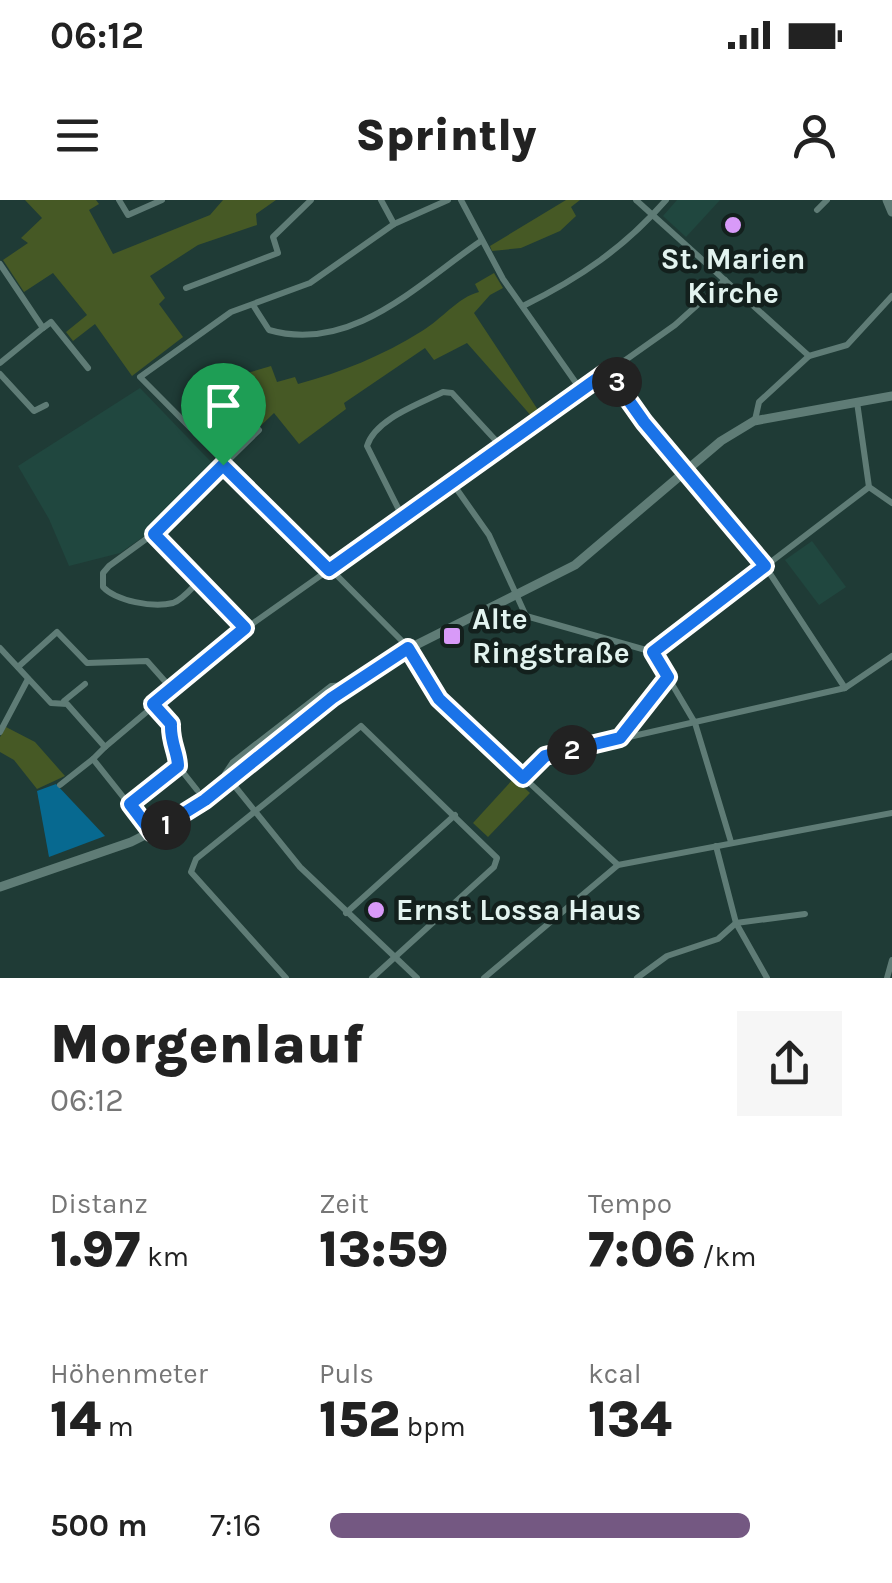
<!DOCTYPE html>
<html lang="de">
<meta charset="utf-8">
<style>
body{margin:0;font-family:Karla,sans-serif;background:#f6f6f6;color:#222;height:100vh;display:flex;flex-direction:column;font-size:38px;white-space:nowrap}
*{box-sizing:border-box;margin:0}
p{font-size:32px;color:#767676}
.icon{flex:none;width:55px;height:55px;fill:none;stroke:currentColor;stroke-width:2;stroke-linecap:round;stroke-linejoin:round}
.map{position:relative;height:778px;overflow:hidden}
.side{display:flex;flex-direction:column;background:#fff;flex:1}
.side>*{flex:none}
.pin{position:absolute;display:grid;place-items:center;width:85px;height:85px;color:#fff;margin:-102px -42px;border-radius:50% 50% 50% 0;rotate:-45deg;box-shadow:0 0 10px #0007}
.pin .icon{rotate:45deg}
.km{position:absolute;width:50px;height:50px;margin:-25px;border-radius:50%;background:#222;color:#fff;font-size:28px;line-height:50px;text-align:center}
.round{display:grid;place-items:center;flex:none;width:105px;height:105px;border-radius:0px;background:#f6f6f6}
.head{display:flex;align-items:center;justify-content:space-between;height:170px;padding:0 50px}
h1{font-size:55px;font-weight:800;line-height:75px}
.figures{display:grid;grid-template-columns:repeat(3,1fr);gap:15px;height:170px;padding:10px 50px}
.figures div{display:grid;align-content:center}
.figures b{font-size:50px;font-weight:800}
.figures small{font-size:28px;font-weight:400}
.figures p{font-size:28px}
ul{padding:0 50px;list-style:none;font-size:32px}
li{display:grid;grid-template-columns:160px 120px 1fr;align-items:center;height:75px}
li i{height:25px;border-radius:12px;background:#745882}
.status{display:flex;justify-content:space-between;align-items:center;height:70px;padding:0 50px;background:#fff;direction:ltr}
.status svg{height:28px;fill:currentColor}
header{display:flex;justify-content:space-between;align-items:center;height:130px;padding:0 50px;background:#fff;font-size:45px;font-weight:800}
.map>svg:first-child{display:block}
</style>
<div class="status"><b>06:12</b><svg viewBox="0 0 49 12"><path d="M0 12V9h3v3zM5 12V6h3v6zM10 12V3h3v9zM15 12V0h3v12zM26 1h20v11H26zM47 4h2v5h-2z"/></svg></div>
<header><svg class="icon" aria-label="menu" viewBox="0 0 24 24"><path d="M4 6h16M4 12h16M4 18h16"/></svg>Sprintly<svg class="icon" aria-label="person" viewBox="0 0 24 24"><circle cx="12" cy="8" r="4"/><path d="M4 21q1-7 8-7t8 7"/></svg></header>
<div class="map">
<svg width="892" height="778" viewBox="0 0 892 778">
<rect width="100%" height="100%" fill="#1f3b36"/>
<!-- built -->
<g fill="#20473f">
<path d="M677,0H720L686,37L663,16Z"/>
<path d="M140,188L215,266L150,332L120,353L69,366L49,319L18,266Z"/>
<path d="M812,341L846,387L819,405L785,360Z"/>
</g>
<!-- green -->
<g fill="#465925">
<path d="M25,0H96L99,4L89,10L113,54L210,15L223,0H276L256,14L257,25L198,45L150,76L165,98L159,104L183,137L132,176L95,124L73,141L66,132L87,115L53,73L24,92L3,60L28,43L21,38L42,18Z"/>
<path d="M566,0H580L571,7L576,16L560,31L521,48L492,51L490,46Z"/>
<path d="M494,73L503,88L490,95L474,113L540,213L533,218L467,143L434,160L425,148L344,203L346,209L299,244L274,213L226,259L202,235L242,201L252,184L244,174L271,166L277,182L295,177L298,184C342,172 382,156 422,131C441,120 458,97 479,92L475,84Z"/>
<path d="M6,527L35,542L65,576L37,589L14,560L0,552V537Z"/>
<path d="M514,578L530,593L488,637L473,623Z"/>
</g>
<!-- water -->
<path fill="#076990" d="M56,584L105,636L49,657L37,591Z"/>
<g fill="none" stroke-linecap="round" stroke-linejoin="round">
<!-- minor -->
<g stroke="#5f7c76" stroke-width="6">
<path d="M119,0L128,15L162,0"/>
<path d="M381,0L394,24"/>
<path d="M448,0L394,24L310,83L231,112L140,177L403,442L439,499L618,665"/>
<path d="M461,0L503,79L581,190"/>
<path d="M636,0L809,156"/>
<path d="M817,10L827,0"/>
<path d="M0,64L43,128L51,122L88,168"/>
<path d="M186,88L278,53L273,37L311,0"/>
<path d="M253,105L269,130C352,154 419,83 481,41"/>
<path d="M523,106C580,78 625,47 666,0"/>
<path d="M0,163L43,128"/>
<path d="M609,171L644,222L765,366L845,488"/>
<path d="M0,174L34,211L46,205"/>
<path d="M857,202L869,287L892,303"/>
<path d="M755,220L759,202L809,156L847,145L892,96"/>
<path d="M259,230L153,334L245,429L675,125L725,80"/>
<path d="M451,281L489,335L526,416L653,452"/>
<path d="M402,316L367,246C375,219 419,204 443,192L452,193L500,245"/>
<path d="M153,334L109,366L103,373V387C116,401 153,408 173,403C182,400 191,389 198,382"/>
<path d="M0,448L51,503L67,504L105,547L93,559L151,632"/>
<path d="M653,452L869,287"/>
<path d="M653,452L695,523L731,642"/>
<path d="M18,467L57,432L87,463L147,461L171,488"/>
<path d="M349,485L331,486L233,562L225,574L300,667L417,778"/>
<path d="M64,501L85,484"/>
<path d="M0,532L28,479"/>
<path d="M620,538L668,477"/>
<path d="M105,547L245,429"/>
<path d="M178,566L197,590"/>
<path d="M523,578L545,556L845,488L892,456"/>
<path d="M60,585L93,559"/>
<path d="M130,604L178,566L170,547L171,524L153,504"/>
<path d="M716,646L736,723L767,778"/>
<path d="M346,713L455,615"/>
<path d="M286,778L191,672L196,659L361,526L497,658L494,667L372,778"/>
<path d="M484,778L618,665L892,613"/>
<path d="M637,778L667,756L718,739L736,723L805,714"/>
<path d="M887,778L892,760"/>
</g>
<!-- tertiary -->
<g stroke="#5f7c76" stroke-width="9">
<path d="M887,0L892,12"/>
<path d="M0,687L131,642L177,619L350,485L408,449L575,365L721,241L754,221L892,196"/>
</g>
</g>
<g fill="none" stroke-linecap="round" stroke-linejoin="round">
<defs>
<path id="route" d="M608,171L644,222L765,366L653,452L668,477L620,538L545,556L523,578L439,499L408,448L332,498L205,600L152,633L130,604L178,566C178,553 170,542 171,524L153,504L245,428L154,334L223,265L329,370Z"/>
</defs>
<!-- route casing -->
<use href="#route" stroke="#fff" stroke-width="20"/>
<!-- route -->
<use href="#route" stroke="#1a73e8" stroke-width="12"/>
</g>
<!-- markers -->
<g fill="#d89af8" stroke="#13201d" stroke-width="4">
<circle cx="733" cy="25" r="10"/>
<rect x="442" y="426" width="20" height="20" rx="5"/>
<circle cx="376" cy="710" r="10"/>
</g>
<g text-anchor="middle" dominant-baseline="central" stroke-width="9" stroke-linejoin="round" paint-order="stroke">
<!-- poi labels -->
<g font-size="30" font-weight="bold" fill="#e2f3ef" stroke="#13201d" text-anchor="start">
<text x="733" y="59" text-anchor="middle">St. Marien<tspan x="733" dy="34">Kirche</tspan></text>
<text x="472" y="419">Alte<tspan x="472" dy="34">Ringstraße</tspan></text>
<text x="396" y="710">Ernst Lossa Haus</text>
</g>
</g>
</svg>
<div class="pin" style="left:223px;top:265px;background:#1e9e55"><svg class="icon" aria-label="arrive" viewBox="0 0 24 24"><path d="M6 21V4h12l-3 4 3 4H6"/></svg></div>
<b class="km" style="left:166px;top:625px">1</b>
<b class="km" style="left:572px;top:550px">2</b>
<b class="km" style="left:617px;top:182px">3</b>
</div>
<section class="side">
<div class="head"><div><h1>Morgenlauf</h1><p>06:12</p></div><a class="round"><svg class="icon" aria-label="share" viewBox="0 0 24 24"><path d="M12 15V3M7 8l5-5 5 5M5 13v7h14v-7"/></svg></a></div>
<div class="figures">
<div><p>Distanz</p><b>1.97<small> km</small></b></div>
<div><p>Zeit</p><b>13:59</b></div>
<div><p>Tempo</p><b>7:06<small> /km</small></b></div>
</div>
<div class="figures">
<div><p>Höhenmeter</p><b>14<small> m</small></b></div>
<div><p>Puls</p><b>152<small> bpm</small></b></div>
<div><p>kcal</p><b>134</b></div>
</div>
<ul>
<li><b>500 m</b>7:16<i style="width:82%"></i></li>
</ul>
</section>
